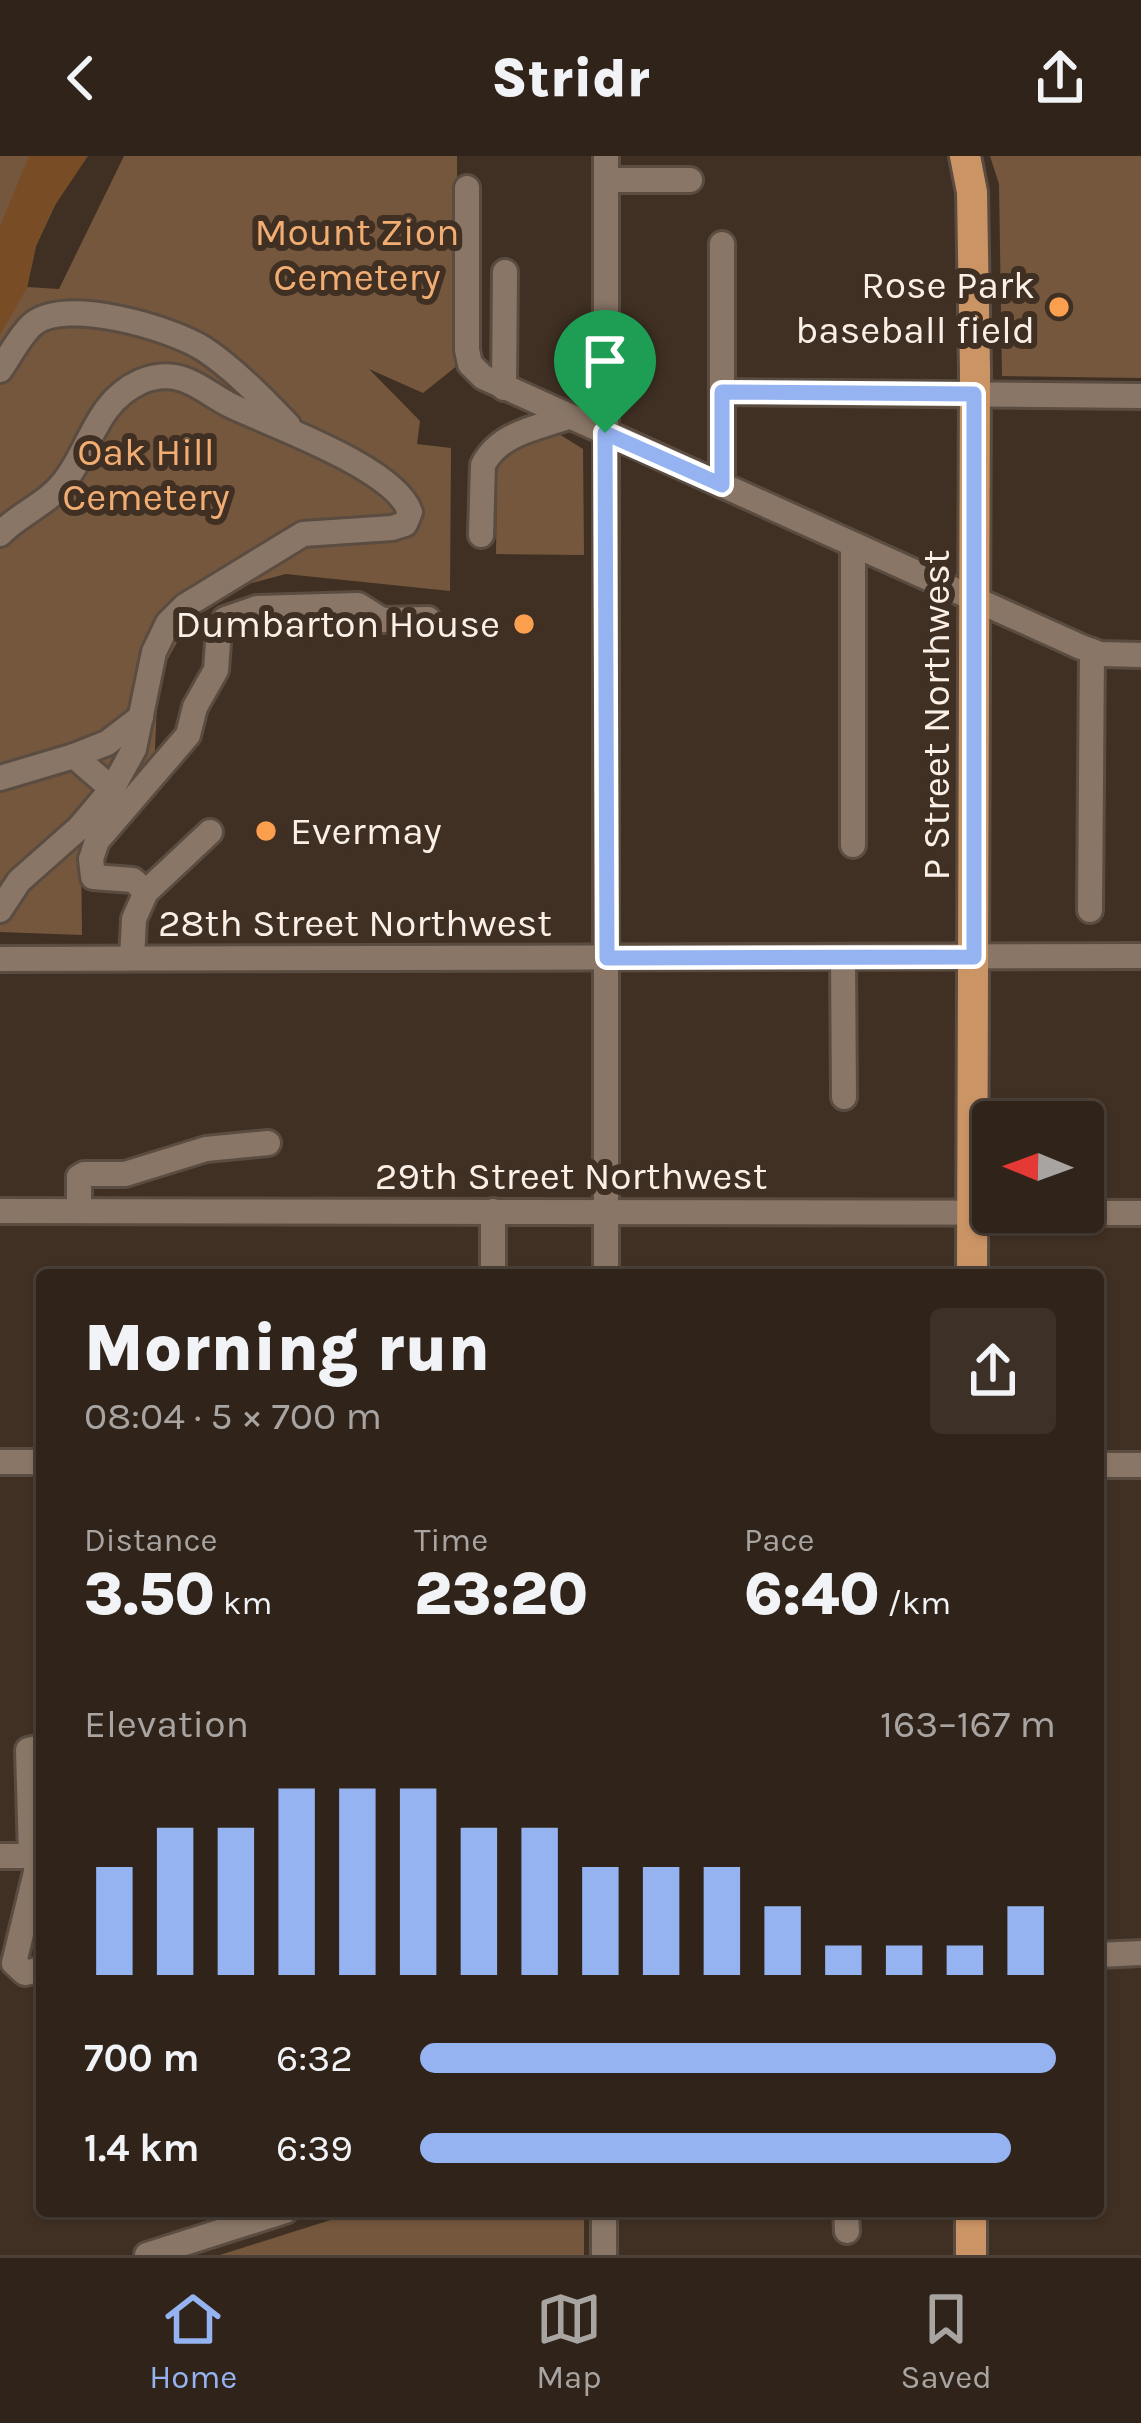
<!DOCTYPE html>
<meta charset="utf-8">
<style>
body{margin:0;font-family:Karla,sans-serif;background:#3c3027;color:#f1f3f6;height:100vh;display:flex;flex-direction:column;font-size:45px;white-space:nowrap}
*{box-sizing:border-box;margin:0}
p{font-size:39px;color:#a8a4a2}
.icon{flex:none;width:66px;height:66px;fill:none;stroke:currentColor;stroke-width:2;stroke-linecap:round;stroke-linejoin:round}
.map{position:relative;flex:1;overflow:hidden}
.panel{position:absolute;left:36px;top:1113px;width:1068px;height:948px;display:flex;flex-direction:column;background:#30241a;border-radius:12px;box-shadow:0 3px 9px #0004,0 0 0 3px #4b4139}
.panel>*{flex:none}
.needle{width:78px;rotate:271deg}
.buttons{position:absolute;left:972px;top:945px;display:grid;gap:24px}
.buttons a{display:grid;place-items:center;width:132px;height:132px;border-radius:12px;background:#30241a;box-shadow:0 3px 9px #0004,0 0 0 3px #4b4139;font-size:60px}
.pin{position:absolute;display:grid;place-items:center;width:102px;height:102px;color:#fff;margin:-123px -51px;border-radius:50% 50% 50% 0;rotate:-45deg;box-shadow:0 0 12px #0007}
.pin .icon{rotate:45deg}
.round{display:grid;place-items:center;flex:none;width:126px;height:126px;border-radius:12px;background:#3c3027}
.headline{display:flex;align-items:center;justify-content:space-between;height:204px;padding:0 48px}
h1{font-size:66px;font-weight:800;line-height:90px}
.figures{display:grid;grid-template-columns:repeat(3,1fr);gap:18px;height:204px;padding:12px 48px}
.figures div{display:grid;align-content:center}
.figures b{font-size:60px;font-weight:800}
.figures small{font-size:33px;font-weight:400}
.figures p{font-size:33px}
.chart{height:336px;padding:24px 48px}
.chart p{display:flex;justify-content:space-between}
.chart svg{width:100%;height:216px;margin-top:12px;stroke:#95b2f1;stroke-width:6}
ul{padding:0 48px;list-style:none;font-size:39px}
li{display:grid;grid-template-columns:192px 144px 1fr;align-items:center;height:90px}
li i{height:30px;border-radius:15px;background:#95b2f1}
header{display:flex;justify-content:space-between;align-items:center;height:156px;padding:0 48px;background:#30241a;font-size:54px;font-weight:800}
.tabs{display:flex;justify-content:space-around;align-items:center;height:168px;border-top:3px solid #4b4139;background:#30241a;font-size:33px;color:#a8a4a2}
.tabs a{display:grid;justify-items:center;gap:6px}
.tabs .current{color:#95b2f1}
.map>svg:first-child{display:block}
</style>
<header><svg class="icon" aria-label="back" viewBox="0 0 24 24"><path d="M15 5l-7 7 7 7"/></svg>Stridr<svg class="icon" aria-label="share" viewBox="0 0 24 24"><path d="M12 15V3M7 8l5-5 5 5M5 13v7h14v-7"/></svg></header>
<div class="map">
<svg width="1141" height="2099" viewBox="0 0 1141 2099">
<rect width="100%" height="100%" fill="#403023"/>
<!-- green -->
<g fill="#75573e">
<path d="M0,0H78L36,90L27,131L59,133L124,0H457L458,209L423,237L369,213L420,265L417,288L451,292L450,435L286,418L248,428L210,449L187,468L158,521L154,617L81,693L82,779L0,776Z"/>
<path d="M990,0H1141V222L1002,220L999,28Z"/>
<path d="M554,275L583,293L584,399L496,398L497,309L504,295Z"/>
<path d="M359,2055H584V2099H220Z"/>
</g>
<!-- water -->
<path fill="#784d26" d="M29,0H88L53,52L36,90L27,132L0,179V70Z"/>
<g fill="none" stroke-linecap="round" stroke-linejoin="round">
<defs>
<g id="minor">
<path d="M606,0V1119"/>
<path d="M606,24H690"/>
<path d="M467,32V194L470,208L483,221L1081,491L1100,498L1141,499"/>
<path d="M722,88V329"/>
<path d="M0,214C10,200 20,179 33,168C66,141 171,172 204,193C234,213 263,243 288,269"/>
<path d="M504,232L505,116"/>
<path d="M722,236L1141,240"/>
<path d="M0,378C19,358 47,348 64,326C91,292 96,246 140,226C151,221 162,219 175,221C196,225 213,241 232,250C274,270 395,312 410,356L405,368L392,372L303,378L185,450L168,467L154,496L134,593L112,633L79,672L19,725L0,754"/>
<path d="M481,379L483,309C499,277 537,272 568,261"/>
<path d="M853,389V689"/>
<path d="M74,600L107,587L141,561"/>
<path d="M0,622L74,600L112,633"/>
<path d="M146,736L133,724L93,721L91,703L97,685L188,579L195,551L216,514L219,473L225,463L257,452L358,449L382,464L428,463"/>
<path d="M1090,754L1092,495"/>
<path d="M843,801L844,941"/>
<path d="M132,802L134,763L146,736L210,676"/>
<path d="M0,803L1141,800"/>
<path d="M0,1055L1141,1057"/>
<path d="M79,1055V1021L84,1018H125L206,993L268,987"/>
<path d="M493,1119V1055"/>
<path d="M0,1306H42"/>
<path d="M1098,1309H1141"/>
<path d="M0,1700H42"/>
<path d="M31,1700L28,1594L42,1591"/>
<path d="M36,1700V1716L14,1807L25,1817L42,1813"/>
<path d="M1098,1799L1141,1797"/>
<path d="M846,2055L847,2075"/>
<path d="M147,2099L285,2055"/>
<path d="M604,2099V2055"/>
</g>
<g id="major">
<path d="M965,0L972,36L975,214L972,1119"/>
<path d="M971,2055V2099"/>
</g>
</defs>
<!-- minor casing -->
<use href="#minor" stroke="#5a4c40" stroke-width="30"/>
<!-- major casing -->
<use href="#major" stroke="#5a4c40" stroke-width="36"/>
<!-- minor -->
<use href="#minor" stroke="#897667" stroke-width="24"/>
<!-- major -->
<use href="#major" stroke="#cb9465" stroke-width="30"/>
</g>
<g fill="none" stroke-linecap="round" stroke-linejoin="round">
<defs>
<path id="route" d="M722,236L974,238V801L607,802L605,277L722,329Z"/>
</defs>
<!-- route casing -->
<use href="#route" stroke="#fff" stroke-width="24"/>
<!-- route -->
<use href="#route" stroke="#95b2f1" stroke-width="15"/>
</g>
<!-- markers -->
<g fill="#fa9f4e" stroke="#403023" stroke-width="4.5">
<circle cx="1059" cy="151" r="12"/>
<circle cx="524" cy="468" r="12"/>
<circle cx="266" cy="675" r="12"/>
</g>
<g text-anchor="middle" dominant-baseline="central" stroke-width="12" stroke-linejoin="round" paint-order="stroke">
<!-- park labels -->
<g font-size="39" fill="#f2ad73" stroke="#403023">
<text x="357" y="76">Mount Zion<tspan x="357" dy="45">Cemetery</tspan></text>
<text x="146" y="296">Oak Hill<tspan x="146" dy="45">Cemetery</tspan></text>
</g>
<!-- poi labels -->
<g font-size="39" fill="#fbf0e7" stroke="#403023" text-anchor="end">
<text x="1035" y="129">Rose Park<tspan x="1035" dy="45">baseball field</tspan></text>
<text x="500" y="468">Dumbarton House</text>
<text x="290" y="675" text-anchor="start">Evermay</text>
</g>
<!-- street labels -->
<g font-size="39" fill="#fbf0e7" stroke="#403023">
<text transform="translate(936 559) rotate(-90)">P Street Northwest</text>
<text x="355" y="767">28th Street Northwest</text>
<text x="571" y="1020">29th Street Northwest</text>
</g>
</g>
</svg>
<div class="buttons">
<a><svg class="needle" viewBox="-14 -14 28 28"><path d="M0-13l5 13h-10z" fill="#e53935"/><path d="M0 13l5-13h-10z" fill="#a8a4a2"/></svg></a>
</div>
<div class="pin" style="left:605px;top:277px;background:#1e9e55"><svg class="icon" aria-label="arrive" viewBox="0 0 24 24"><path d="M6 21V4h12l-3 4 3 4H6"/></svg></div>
<section class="panel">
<div class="headline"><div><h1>Morning run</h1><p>08:04 · 5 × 700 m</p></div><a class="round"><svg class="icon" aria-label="share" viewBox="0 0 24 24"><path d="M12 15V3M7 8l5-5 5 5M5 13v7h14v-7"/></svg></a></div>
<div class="figures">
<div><p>Distance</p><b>3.50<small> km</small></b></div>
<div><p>Time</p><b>23:20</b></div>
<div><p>Pace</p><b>6:40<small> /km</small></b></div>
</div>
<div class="chart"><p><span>Elevation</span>163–167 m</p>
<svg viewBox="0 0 160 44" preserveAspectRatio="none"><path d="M5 44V22M15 44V14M25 44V14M35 44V6M45 44V6M55 44V6M65 44V14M75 44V14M85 44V22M95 44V22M105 44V22M115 44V30M125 44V38M135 44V38M145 44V38M155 44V30"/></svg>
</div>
<ul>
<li><b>700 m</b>6:32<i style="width:100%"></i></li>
<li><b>1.4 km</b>6:39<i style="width:93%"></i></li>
</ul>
</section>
</div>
<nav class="tabs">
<a class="current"><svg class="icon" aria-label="home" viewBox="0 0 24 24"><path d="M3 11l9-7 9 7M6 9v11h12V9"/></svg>Home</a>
<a><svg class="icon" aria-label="map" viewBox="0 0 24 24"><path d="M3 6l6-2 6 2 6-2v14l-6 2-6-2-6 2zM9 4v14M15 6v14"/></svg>Map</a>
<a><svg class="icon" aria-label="saved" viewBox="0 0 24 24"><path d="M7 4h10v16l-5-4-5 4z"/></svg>Saved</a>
</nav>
